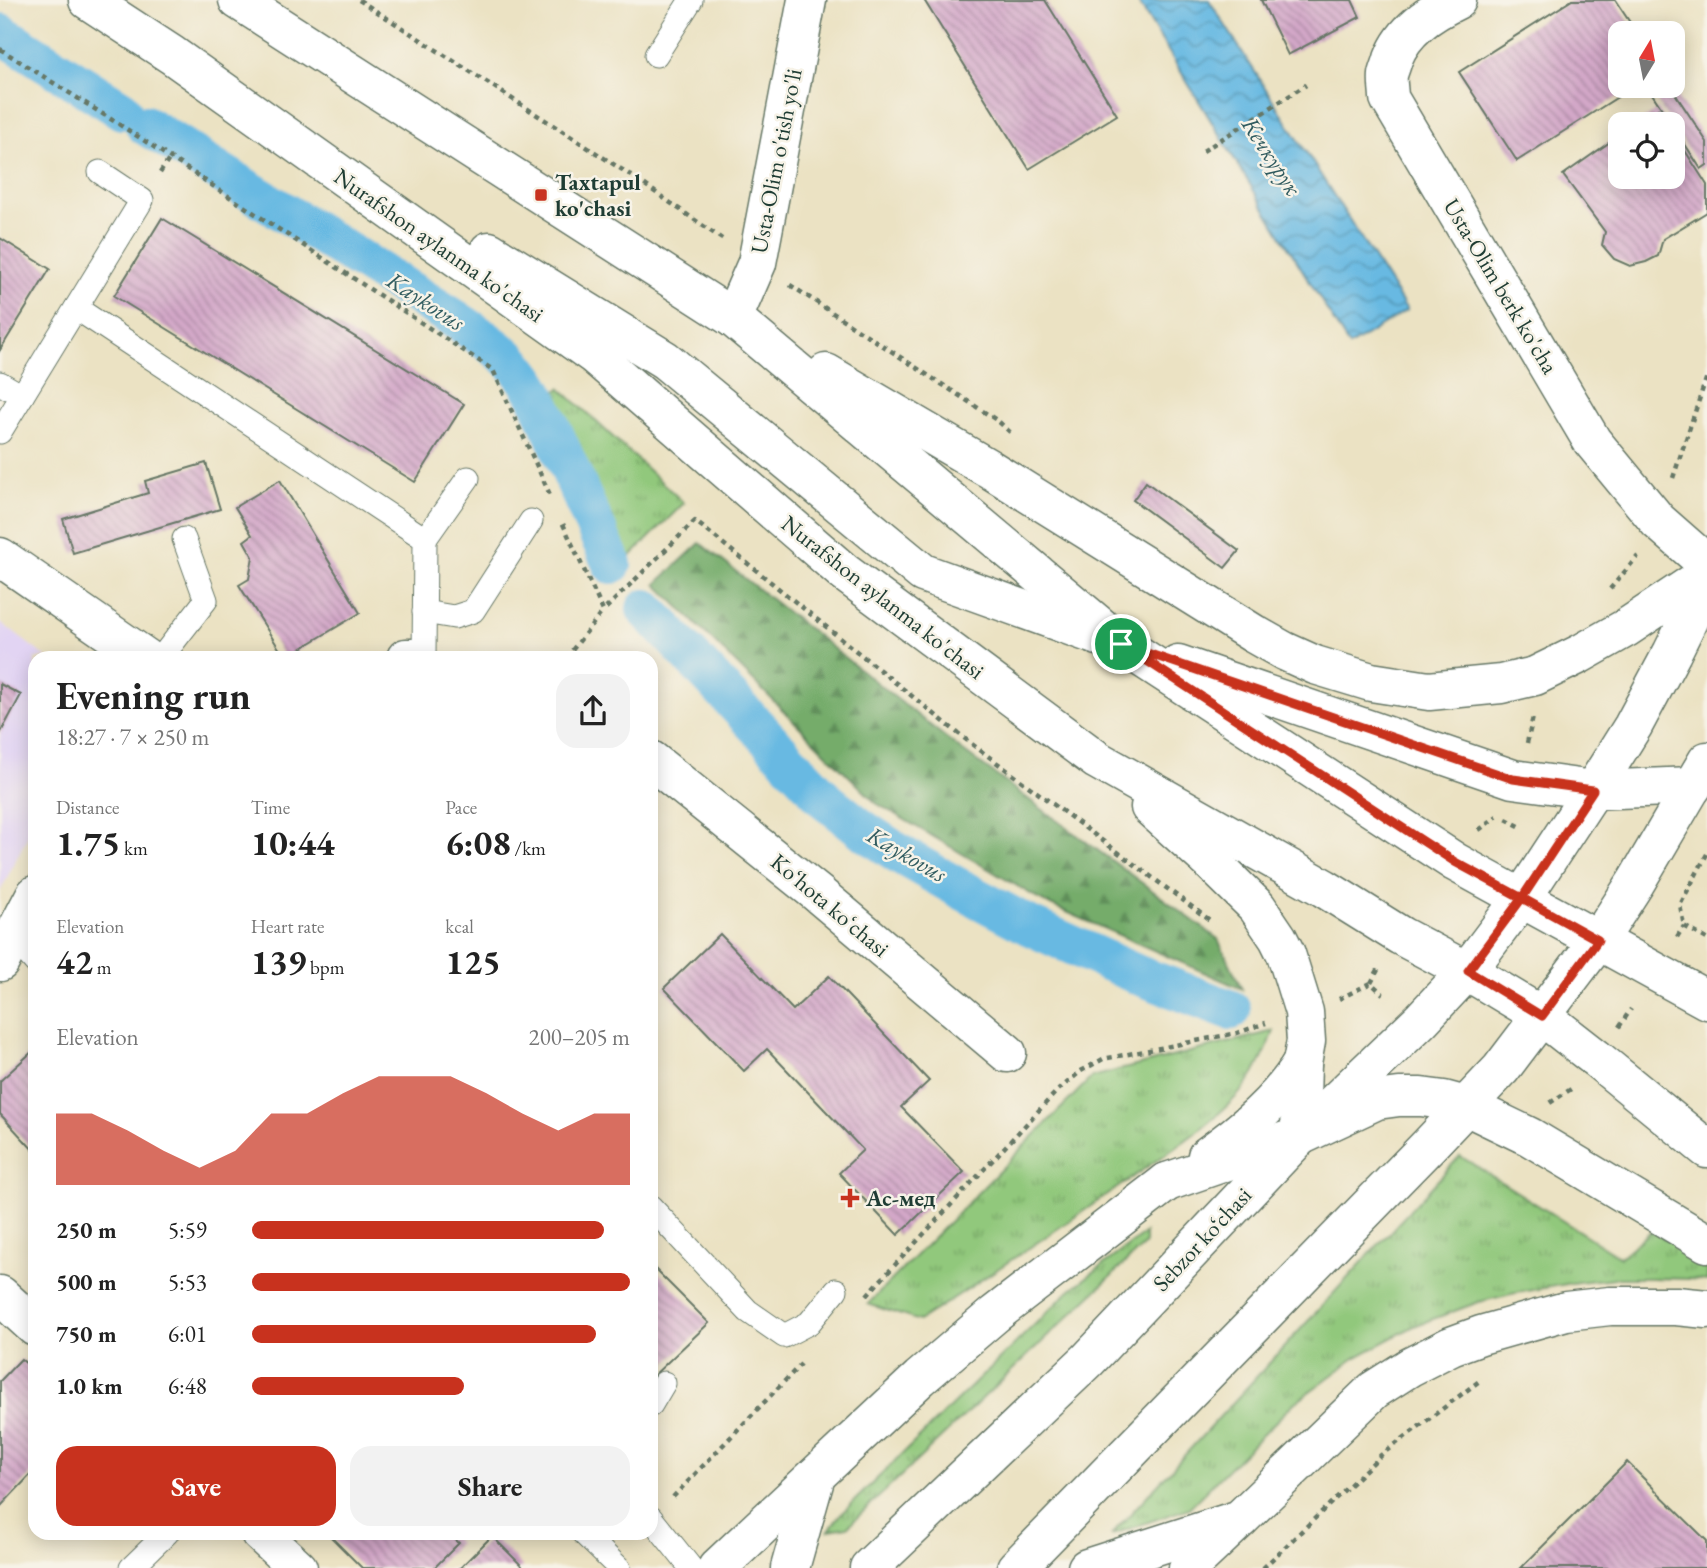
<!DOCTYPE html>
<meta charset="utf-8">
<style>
body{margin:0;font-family:"EB Garamond",serif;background:#f2f2f2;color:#222;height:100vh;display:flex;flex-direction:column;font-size:26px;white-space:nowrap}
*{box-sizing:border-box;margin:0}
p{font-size:23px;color:#767676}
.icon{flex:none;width:38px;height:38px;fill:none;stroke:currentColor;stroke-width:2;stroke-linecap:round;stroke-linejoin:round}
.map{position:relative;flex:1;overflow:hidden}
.side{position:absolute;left:28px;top:651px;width:630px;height:889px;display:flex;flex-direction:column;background:#fff;border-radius:21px;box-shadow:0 4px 18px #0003}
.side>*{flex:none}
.needle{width:46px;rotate:10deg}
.buttons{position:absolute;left:1608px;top:21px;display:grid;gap:14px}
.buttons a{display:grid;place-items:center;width:77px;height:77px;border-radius:14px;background:#fff;box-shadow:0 4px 18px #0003;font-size:35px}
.pin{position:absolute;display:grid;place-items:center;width:60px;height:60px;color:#fff;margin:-30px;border:4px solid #fff;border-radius:50%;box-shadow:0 2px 7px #0007}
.round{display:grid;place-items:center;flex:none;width:74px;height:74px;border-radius:21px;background:#f2f2f2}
.headline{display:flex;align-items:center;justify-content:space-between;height:119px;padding:0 28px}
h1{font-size:38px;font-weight:700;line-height:52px}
.metrics{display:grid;grid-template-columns:repeat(3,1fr);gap:10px;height:119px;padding:7px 28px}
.metrics div{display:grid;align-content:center}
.metrics b{font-size:35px;font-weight:700}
.metrics small{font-size:19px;font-weight:400}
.metrics p{font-size:19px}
.chart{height:196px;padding:14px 28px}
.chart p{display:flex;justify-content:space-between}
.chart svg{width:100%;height:126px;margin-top:7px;fill:#c8321e;opacity:.7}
.button{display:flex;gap:14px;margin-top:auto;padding:14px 28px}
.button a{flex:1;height:80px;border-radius:21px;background:#c8321e;color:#fff;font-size:28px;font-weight:700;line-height:80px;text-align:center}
.button a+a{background:#f2f2f2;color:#222}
ul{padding:0 28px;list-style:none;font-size:23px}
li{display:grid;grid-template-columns:112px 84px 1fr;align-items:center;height:52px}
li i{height:18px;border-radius:9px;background:#c8321e}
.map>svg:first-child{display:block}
</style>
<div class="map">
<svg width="1707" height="1568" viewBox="0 0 1707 1568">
<defs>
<pattern id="grass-tufts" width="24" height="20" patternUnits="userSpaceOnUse" patternTransform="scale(1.75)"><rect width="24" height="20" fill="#91c87b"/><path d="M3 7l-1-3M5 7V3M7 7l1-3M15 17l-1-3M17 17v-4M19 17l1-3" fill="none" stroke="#76a466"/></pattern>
<pattern id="forest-firs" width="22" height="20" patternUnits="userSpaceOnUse" patternTransform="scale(1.75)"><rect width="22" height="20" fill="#74ac6b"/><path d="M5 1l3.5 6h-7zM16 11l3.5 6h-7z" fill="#5f8d59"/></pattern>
<pattern id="water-waves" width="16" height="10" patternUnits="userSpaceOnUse" patternTransform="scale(1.75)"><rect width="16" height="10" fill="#67b9e2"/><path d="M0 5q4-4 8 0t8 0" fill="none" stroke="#5498b8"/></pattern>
<pattern id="building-back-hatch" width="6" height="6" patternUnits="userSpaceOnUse" patternTransform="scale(1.75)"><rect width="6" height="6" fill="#d3a7c8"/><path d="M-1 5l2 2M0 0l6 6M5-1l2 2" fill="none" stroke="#ab89a3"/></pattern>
</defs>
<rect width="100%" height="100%" fill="#f7f3e8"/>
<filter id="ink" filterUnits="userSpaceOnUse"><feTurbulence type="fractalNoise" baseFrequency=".0143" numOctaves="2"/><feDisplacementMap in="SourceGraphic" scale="14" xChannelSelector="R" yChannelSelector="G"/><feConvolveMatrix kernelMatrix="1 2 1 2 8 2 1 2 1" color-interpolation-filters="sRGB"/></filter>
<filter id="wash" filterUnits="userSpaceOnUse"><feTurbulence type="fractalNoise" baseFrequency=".00686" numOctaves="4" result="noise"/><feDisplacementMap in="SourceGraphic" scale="28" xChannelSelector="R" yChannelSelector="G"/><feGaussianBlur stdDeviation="1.57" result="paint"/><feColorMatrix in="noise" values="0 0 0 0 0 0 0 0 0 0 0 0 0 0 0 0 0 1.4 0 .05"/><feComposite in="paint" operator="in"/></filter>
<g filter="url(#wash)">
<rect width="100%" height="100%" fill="#ebe2c3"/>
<!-- built -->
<path fill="#e2d4f3" d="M0,622L47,658H35V821L0,892Z"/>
<!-- grass -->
<g fill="url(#grass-tufts)" stroke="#588258" stroke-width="2">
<path d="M560,388L684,503L629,558L613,540L548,398Z"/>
<path d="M1274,1031C1265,1056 1253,1080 1234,1099C1205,1129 1170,1151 1137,1174C1065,1225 992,1273 919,1321L868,1304L1092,1077Z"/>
<path d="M1460,1156L1620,1257L1651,1231L1707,1262V1281L1689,1279L1652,1278H1615L1578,1282L1511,1294L1479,1302L1414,1326L1355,1358L1294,1403L1189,1508L1111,1535Z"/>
<path d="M1145,1233V1244L847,1527L829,1530L841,1514L1070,1290Z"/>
</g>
<!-- forest -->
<path fill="url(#forest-firs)" stroke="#4a7450" stroke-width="2" d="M700,543L959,748L1218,939L1242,989L1046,903L876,803L656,584Z"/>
<!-- water -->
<path fill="url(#water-waves)" stroke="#437b8b" stroke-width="2" d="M1137,0H1209L1407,310L1349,346Z"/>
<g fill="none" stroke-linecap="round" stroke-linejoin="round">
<!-- canal -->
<g stroke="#67b9e2" stroke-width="40">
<path d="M0,33L122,110"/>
<path d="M145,125L458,321C498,348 520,360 541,405L612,564"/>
<path d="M646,609L827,801L862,829L901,855L966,892L1030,926L1138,975L1231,1010"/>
</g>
</g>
<g id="blocks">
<!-- building -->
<g fill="url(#building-back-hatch)">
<path d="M924,0H1045L1117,115L1029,169Z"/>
<path d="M1261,0H1352L1360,17L1288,55Z"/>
<path d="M1572,0H1615L1637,33H1620V86H1635L1517,161L1459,72Z"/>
<path d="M1647,86H1670L1707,142V165L1701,169Z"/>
<path d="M1658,109L1668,124H1636Z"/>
<path d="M1673,132L1707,185V212L1663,239L1658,256L1646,262L1630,266L1614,259L1602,245L1605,232L1563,175L1620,135V177H1673Z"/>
<path d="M162,218L464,404L415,482L114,296Z"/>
<path d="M0,238L50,269L0,350Z"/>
<path d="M206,463L220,509L73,553L63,519L148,493L145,481Z"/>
<path d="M280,480L360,613L285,658L239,585L249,579L253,557L244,541L252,535L235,507Z"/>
<path d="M1146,482L1239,551L1225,568L1133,500Z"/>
<path d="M0,684L21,695L0,734Z"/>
<path d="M720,934L793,1010L829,976L929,1081L901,1107L964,1172L898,1235L839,1173L863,1150L767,1049L744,1071L664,988Z"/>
<path d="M35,1049V1152L0,1114V1081Z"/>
<path d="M651,1265L709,1323L651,1378Z"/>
<path d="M21,1359L35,1371V1470L0,1507V1381Z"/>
<path d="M1627,1462L1707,1541V1568H1521Z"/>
<path d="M327,1533H448L459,1543L434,1568H362Z"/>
<path d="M492,1536L522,1566L521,1568H460Z"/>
</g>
</g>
</g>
<g filter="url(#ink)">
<use href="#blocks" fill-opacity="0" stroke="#676" stroke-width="2"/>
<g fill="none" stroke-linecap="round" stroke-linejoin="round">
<defs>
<g id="service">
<path d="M656,55L691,0"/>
<path d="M76,308L425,539L424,658"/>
<path d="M0,383L22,396"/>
<path d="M0,432L142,200L100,172"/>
<path d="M425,539L468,478"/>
<path d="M424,612L454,617L473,611L531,521"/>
<path d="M161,658L206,600L184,539"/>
<path d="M13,937L35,962"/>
<path d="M651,1207L748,1311L784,1336L809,1323L836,1290"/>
<path d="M651,1405L664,1383"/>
<path d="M651,1518L691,1568"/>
<path d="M583,1533L619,1568"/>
<path d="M131,1568L167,1533"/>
</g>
<g id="minor">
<path d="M1457,0C1430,13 1404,30 1393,59C1392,64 1389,70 1388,75C1387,82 1389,91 1389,98L1592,441L1658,521L1707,564"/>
<path d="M733,318L757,263L807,0"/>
<path d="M0,557L146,658"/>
<path d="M406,658H413"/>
<path d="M651,760L817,893L1007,1053"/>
<path d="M0,962L35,895"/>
<path d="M0,1295L35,1327"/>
<path d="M260,1533L298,1568"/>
</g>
<g id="tertiary">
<path d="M717,1568L920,1378L995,1314L1167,1182"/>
<path d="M1188,1568L1240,1519"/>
</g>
<g id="primary">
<path d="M88,0L172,55L594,355L845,573L1097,760L1324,888L1401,936L1467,971L1542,1016L1597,1059L1707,1149"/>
<path d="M238,0L733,318L1121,644L1455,862L1707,1000"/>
<path d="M489,251L665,360L923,573L1098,636"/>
<path d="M826,373L988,468L1254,634L1284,651L1315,665L1371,682L1429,691L1501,684L1535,676L1580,654L1626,628L1707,574"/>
<path d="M1178,664L1513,779L1593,790L1693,786"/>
<path d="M1150,807L1212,863L1257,907L1278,938L1286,954L1304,1012L1306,1041L1302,1063L1300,1136"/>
<path d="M1207,1156C1243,1131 1279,1101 1302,1063"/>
<path d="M1167,1182L1300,1136L1377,1100L1399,1097H1421L1444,1100L1466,1106L1530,1137L1707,1243"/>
<path d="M790,1568L816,1476"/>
<path d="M869,1568L1088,1360L1300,1136L1421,1020L1467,971L1522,898L1593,790L1633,726L1672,653L1707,582"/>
<path d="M1016,1568L1429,1145L1501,1069L1598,941L1636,882L1707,761"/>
<path d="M1087,1568L1240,1519L1374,1390L1410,1367L1451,1346L1481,1335L1566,1311L1610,1306H1676L1707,1309"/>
</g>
</defs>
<!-- service casing -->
<use href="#service" stroke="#676" stroke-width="25"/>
<!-- minor casing -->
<use href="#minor" stroke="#676" stroke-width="41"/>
<!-- tertiary casing -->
<use href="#tertiary" stroke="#676" stroke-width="41"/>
<!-- primary casing -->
<use href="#primary" stroke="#676" stroke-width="41"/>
<!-- path -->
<g stroke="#676" stroke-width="4.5" stroke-dasharray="5 5" stroke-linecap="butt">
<path d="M359,0L635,178L722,239"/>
<path d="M0,49L128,130L493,370L551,497"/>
<path d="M1203,151L1306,85"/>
<path d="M160,173L170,158"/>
<path d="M790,285L998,421L1012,434"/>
<path d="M1673,478L1707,376"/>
<path d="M563,524L603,611L695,521L969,742L1211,921"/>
<path d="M1610,589L1638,556"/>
<path d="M566,658L603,611"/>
<path d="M1527,743L1533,717"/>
<path d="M1506,819L1521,827"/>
<path d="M1479,830L1497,816"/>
<path d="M1707,854L1680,905L1684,926L1707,939"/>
<path d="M1677,937L1684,926"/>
<path d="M1371,983L1379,968"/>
<path d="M1339,999L1371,983L1383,994"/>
<path d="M1619,1027L1631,1009"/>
<path d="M1550,1103L1571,1089"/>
<path d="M867,1295L1056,1092L1081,1071L1103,1059L1237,1033L1266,1023"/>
<path d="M673,1497L801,1364"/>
<path d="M1263,1568L1381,1455L1482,1379"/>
</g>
<!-- service -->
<use href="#service" stroke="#fff" stroke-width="23"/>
<!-- minor -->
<use href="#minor" stroke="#fff" stroke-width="38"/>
<!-- tertiary -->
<use href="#tertiary" stroke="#fff" stroke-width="38"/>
<!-- primary -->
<use href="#primary" stroke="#fff" stroke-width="38"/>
</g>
</g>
<g fill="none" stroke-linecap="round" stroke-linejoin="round" filter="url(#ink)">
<defs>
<path id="route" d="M1121,644L1455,862L1522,898L1468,971L1542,1016L1598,940L1522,898L1593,790L1513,779L1121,644"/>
</defs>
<!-- route casing -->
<use href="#route" stroke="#fff" stroke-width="14"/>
<!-- route -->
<use href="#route" stroke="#c8321e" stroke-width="9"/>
</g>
<!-- markers -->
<g fill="#c8321e" stroke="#f7f3e8" stroke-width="2.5">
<rect x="534" y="188" width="14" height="14" rx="3.5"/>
<path d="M846.5 1187.5h7v7h7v7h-7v7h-7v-7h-7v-7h7z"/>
</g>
<g text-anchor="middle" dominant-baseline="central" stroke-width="5" stroke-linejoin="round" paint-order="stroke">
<!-- street labels -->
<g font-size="23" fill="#1f3d34" stroke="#f7f3e8">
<text transform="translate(776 161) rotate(-79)">Usta-Olim o'tish yo'li</text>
<text transform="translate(439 245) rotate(35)">Nurafshon aylanma ko'chasi</text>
<text transform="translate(1501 286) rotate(59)">Usta-Olim berk ko'cha</text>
<text transform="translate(883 597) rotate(38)">Nurafshon aylanma ko'chasi</text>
<text transform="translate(830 905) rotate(40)">Koʻhota koʻchasi</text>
<text transform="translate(1202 1239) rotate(-47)">Sebzor ko‘chasi</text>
</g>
<!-- poi labels -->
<g font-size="23" font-weight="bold" fill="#1f3d34" stroke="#f7f3e8" text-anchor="start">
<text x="555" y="182">Taxtapul<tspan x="555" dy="26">ko'chasi</tspan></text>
<text x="866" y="1198">Ас-мед</text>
</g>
<!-- water labels -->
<g font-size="24" font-style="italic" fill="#315c60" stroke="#f7f3e8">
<text transform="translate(1272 156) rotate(57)">Кечкурук</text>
<text transform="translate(426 301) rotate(33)">Kaykovus</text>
<text transform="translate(907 854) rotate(30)">Kaykovus</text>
</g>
</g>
</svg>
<div class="buttons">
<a><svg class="needle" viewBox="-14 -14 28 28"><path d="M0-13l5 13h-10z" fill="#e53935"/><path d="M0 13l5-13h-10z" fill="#767676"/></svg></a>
<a><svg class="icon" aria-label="locate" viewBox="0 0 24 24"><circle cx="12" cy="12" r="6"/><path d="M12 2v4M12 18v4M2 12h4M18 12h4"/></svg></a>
</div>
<div class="pin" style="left:1121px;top:644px;background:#1e9e55"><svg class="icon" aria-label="arrive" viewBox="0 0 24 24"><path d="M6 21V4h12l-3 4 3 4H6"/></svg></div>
<section class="side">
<div class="headline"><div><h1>Evening run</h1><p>18:27 · 7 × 250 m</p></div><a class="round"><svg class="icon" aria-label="share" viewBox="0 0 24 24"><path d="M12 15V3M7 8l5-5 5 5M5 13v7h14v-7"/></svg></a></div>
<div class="metrics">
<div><p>Distance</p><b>1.75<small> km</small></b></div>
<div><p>Time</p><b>10:44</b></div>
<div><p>Pace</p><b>6:08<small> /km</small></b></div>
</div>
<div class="metrics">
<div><p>Elevation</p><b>42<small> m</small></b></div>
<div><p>Heart rate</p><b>139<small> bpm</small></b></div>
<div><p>kcal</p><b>125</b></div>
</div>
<div class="chart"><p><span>Elevation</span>200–205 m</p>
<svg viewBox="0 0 160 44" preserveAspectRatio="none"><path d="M0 44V19L10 19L20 25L30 32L40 38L50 32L60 19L70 19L80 12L90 6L100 6L110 6L120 12L130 19L140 25L150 19L160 19V44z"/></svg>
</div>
<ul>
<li><b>250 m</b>5:59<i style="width:93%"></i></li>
<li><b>500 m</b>5:53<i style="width:100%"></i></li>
<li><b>750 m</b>6:01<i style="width:91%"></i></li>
<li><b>1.0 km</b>6:48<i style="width:56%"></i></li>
</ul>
<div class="button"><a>Save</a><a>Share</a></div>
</section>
</div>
